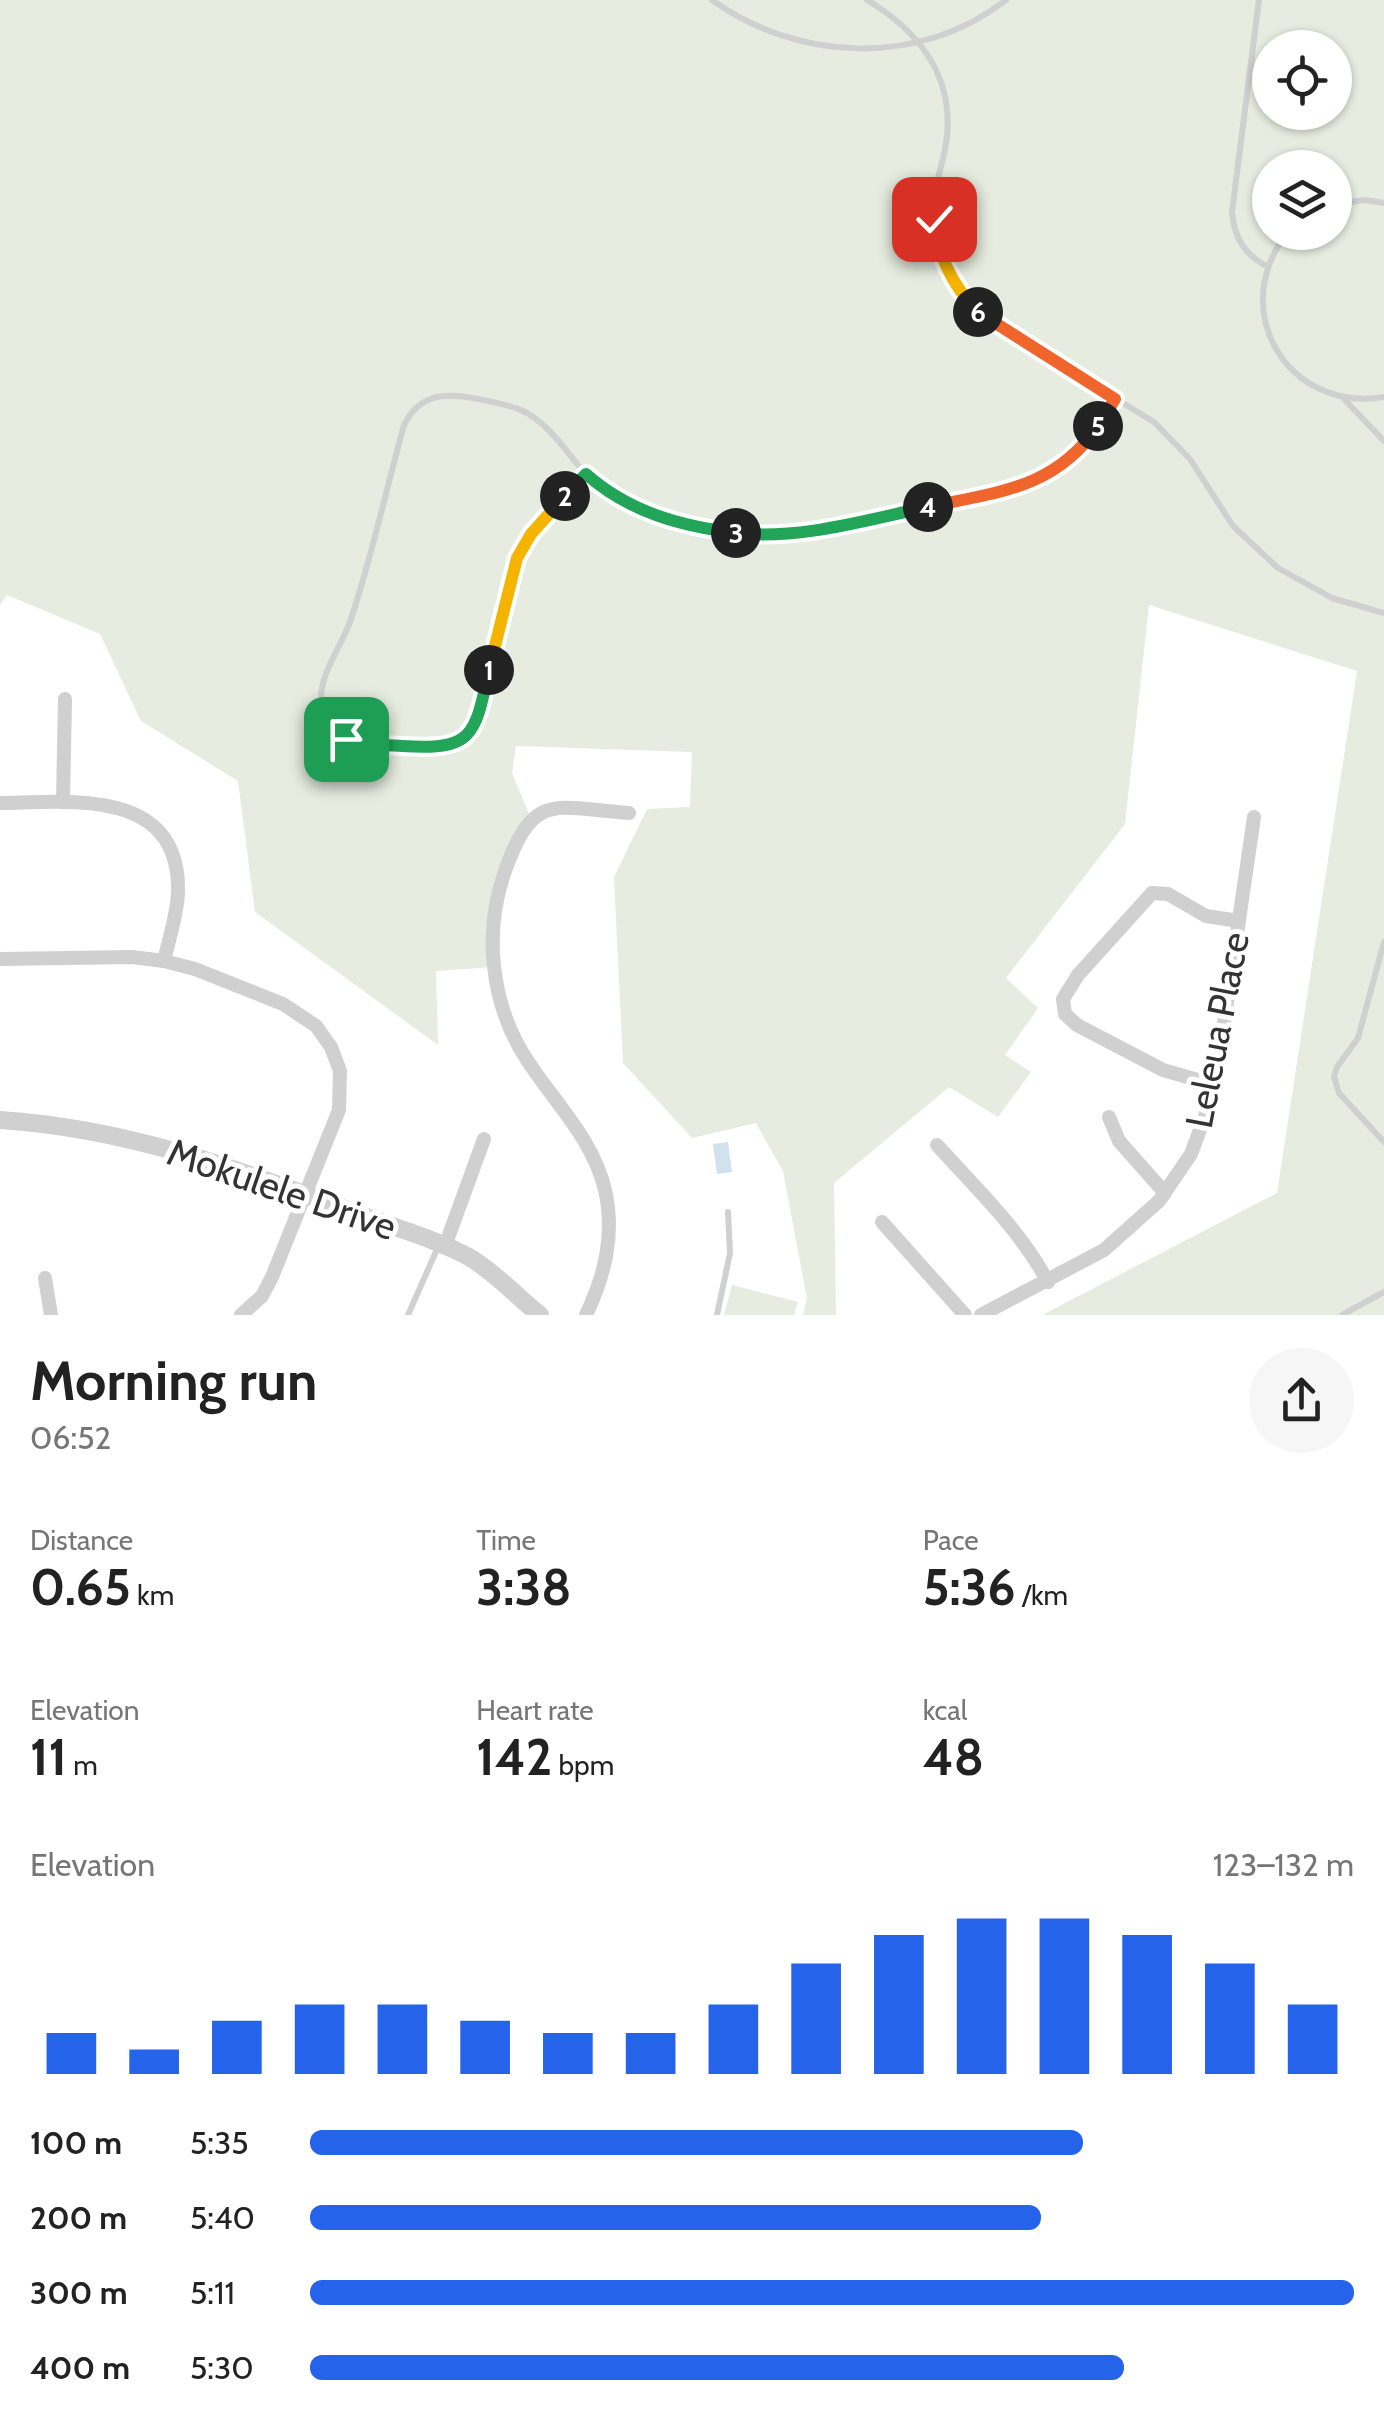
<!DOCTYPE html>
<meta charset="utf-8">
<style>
body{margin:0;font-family:Cabin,sans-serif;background:#f6f6f6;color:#222;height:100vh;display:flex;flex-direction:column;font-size:38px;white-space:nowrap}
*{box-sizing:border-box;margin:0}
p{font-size:32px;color:#767676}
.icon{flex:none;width:55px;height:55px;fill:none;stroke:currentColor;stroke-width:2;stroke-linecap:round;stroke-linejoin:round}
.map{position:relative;height:1315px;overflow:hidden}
.side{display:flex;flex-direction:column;background:#fff;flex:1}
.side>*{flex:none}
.buttons{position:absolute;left:1252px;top:30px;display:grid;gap:20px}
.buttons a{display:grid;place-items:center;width:100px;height:100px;border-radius:50%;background:#fff;box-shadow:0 2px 8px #0004;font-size:50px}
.pin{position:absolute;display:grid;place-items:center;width:85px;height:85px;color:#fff;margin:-42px;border-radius:20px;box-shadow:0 5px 15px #0006}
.km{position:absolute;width:50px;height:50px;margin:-25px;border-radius:50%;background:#222;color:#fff;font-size:28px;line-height:50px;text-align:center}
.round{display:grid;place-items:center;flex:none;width:105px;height:105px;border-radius:52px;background:#f6f6f6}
.overview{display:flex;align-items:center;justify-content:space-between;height:170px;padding:0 30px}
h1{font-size:55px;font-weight:700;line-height:75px}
.metrics{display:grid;grid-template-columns:repeat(3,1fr);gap:15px;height:170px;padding:10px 30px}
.metrics div{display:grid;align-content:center}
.metrics b{font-size:50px;font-weight:700}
.metrics small{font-size:28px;font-weight:400}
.metrics p{font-size:28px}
.chart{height:280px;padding:20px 30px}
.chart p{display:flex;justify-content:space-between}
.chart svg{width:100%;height:180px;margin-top:10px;stroke:#2563eb;stroke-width:6}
ul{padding:0 30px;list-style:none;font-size:32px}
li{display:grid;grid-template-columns:160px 120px 1fr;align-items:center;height:75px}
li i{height:25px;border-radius:12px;background:#2563eb}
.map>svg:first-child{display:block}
</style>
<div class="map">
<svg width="1384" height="1315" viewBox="0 0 1384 1315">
<rect width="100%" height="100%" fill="#fff"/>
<!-- green -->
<g fill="#e6ecdf" fill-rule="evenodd">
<path d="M0,0H1384V1315H1042L1277,1193L1357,671L1149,605L1125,824L1006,978L1038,1008L1005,1055L1031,1072L998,1117L949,1087L834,1183L836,1315H803L807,1299L783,1171L756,1123L692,1138L623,1063L614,877L647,809L690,807L692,752L516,746L512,773L532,821L490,912L493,967L436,971L438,1045L255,912L238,781L141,721L100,634L7,595L0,605ZM1270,48H1335V112H1270ZM1270,168H1335V232H1270Z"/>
<path d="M732,1285L798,1302L794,1315H724Z"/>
</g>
<!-- water -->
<path fill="#cfe2ee" d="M728,1142L732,1172L717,1174L713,1144Z"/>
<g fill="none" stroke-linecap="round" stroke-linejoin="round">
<!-- service -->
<g stroke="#d0d0d0" stroke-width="6">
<path d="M712,0C799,62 920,67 1006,0"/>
<path d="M867,0C917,30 953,74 947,136C945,159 935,180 934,203C931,251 954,293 991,323L1154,422L1190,459L1233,526L1278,568L1332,598L1384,613"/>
<path d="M1259,0L1232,212C1234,238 1245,255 1268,267"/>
<path d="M1335,204L1366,200L1384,203"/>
<path d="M1288,232C1226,309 1287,413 1384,397"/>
<path d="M1344,399L1384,441"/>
<path d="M586,474L538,525L517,558L479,714C475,726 468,737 456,743C440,752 421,748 403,746C370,744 321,744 321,698C321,671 343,644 351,619C372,556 386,490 404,425C422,388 454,394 488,401C506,405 523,408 537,420C555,433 568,454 583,471C599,489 622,503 645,512C764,561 892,514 1010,490C1061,475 1088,442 1115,399"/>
<path d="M1384,942L1358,1038L1337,1067L1334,1077L1339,1093L1384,1142"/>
<path d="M408,1315L438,1247"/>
<path d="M717,1315L730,1253L728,1212"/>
<path d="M1342,1315L1384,1292"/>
</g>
<!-- minor -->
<g stroke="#d0d0d0" stroke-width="14">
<path d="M63,802L65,699"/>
<path d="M0,803C70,802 181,787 178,893C177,915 169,939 164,961"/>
<path d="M0,959L132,957L164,961L195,969L283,1004L316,1026L331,1047L340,1071L339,1110L272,1277L262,1296L241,1315"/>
<path d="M1215,1085L1163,1070L1077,1025L1065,1014L1063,999L1078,975L1152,893L1168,894L1206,916L1239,921"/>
<path d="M1109,1117L1119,1141L1165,1193"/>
<path d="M937,1145C977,1189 1020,1230 1048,1282"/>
<path d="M882,1222L965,1315"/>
<path d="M445,1246L484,1139"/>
<path d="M45,1278L51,1315"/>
<path d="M586,1315C605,1275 615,1234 605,1190C593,1139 555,1103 527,1060C491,1005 483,933 505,871C534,790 554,808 629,813"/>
<path d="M981,1315L1104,1250L1159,1201L1191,1154L1214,1092L1254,817"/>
</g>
<!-- tertiary -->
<path stroke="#d0d0d0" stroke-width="18" d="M0,1120C125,1128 239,1169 355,1213C392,1227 434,1238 469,1257C496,1273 516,1296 540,1315"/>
</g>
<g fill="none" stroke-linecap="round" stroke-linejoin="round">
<defs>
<path id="split-1" d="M346,739C364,745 383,745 402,746C474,751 475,735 489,670"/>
<path id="split-2" d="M489,670L517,558L531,534L565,496"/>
<path id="split-3" d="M565,496L586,474C629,512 680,526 736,533"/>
<path id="split-4" d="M736,533C801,540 865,520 928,507"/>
<path id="split-5" d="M928,507C997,492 1055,489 1098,426"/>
<path id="split-6" d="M978,312L1115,399L1098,426"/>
<path id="split-7" d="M934,219C938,256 952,285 978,312"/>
</defs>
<!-- split-1 casing -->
<use href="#split-1" stroke="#fff" stroke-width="20"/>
<!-- split-2 casing -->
<use href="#split-2" stroke="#fff" stroke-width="20"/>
<!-- split-3 casing -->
<use href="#split-3" stroke="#fff" stroke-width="20"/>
<!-- split-4 casing -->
<use href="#split-4" stroke="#fff" stroke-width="20"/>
<!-- split-5 casing -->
<use href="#split-5" stroke="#fff" stroke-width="20"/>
<!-- split-6 casing -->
<use href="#split-6" stroke="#fff" stroke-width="20"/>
<!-- split-7 casing -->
<use href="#split-7" stroke="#fff" stroke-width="20"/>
<!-- split-1 -->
<use href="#split-1" stroke="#22a559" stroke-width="12"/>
<!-- split-2 -->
<use href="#split-2" stroke="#f5b400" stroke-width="12"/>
<!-- split-3 -->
<use href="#split-3" stroke="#22a559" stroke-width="12"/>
<!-- split-4 -->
<use href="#split-4" stroke="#22a559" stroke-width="12"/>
<!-- split-5 -->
<use href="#split-5" stroke="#f0652b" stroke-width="12"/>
<!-- split-6 -->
<use href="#split-6" stroke="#f0652b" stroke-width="12"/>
<!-- split-7 -->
<use href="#split-7" stroke="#f5b400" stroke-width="12"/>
</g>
<g text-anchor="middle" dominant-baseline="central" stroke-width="10" stroke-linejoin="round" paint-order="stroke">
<!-- street labels -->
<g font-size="38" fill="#333" stroke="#fff">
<text transform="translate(1217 1030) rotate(-79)">Leleua Place</text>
<text transform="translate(282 1189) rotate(19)">Mokulele Drive</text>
</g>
</g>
</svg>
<div class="buttons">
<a><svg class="icon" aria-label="locate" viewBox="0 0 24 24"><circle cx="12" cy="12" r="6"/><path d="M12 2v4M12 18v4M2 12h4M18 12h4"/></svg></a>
<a><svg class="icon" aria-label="layers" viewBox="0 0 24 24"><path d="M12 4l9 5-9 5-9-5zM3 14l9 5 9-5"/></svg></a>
</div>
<div class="pin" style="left:346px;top:739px;background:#1e9e55"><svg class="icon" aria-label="arrive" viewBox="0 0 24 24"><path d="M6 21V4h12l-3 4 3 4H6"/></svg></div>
<div class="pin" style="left:934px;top:219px;background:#d93025"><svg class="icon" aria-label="check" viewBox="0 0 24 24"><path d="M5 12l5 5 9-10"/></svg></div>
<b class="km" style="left:489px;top:670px">1</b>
<b class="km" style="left:565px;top:496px">2</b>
<b class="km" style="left:736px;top:533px">3</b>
<b class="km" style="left:928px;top:507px">4</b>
<b class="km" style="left:1098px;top:426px">5</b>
<b class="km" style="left:978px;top:312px">6</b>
</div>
<section class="side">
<div class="overview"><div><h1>Morning run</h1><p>06:52</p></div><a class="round"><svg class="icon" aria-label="share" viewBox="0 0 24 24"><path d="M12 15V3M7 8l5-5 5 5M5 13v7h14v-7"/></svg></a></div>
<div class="metrics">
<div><p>Distance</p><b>0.65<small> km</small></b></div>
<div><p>Time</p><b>3:38</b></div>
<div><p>Pace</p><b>5:36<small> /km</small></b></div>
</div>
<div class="metrics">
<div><p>Elevation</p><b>11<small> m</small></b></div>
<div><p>Heart rate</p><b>142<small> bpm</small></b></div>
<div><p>kcal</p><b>48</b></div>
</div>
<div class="chart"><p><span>Elevation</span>123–132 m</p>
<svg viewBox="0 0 160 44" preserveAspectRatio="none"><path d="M5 44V34M15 44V38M25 44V31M35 44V27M45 44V27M55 44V31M65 44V34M75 44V34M85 44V27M95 44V17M105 44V10M115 44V6M125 44V6M135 44V10M145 44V17M155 44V27"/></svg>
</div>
<ul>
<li><b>100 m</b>5:35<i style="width:74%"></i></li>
<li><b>200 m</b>5:40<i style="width:70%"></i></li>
<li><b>300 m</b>5:11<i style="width:100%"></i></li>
<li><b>400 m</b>5:30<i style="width:78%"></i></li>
</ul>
</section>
